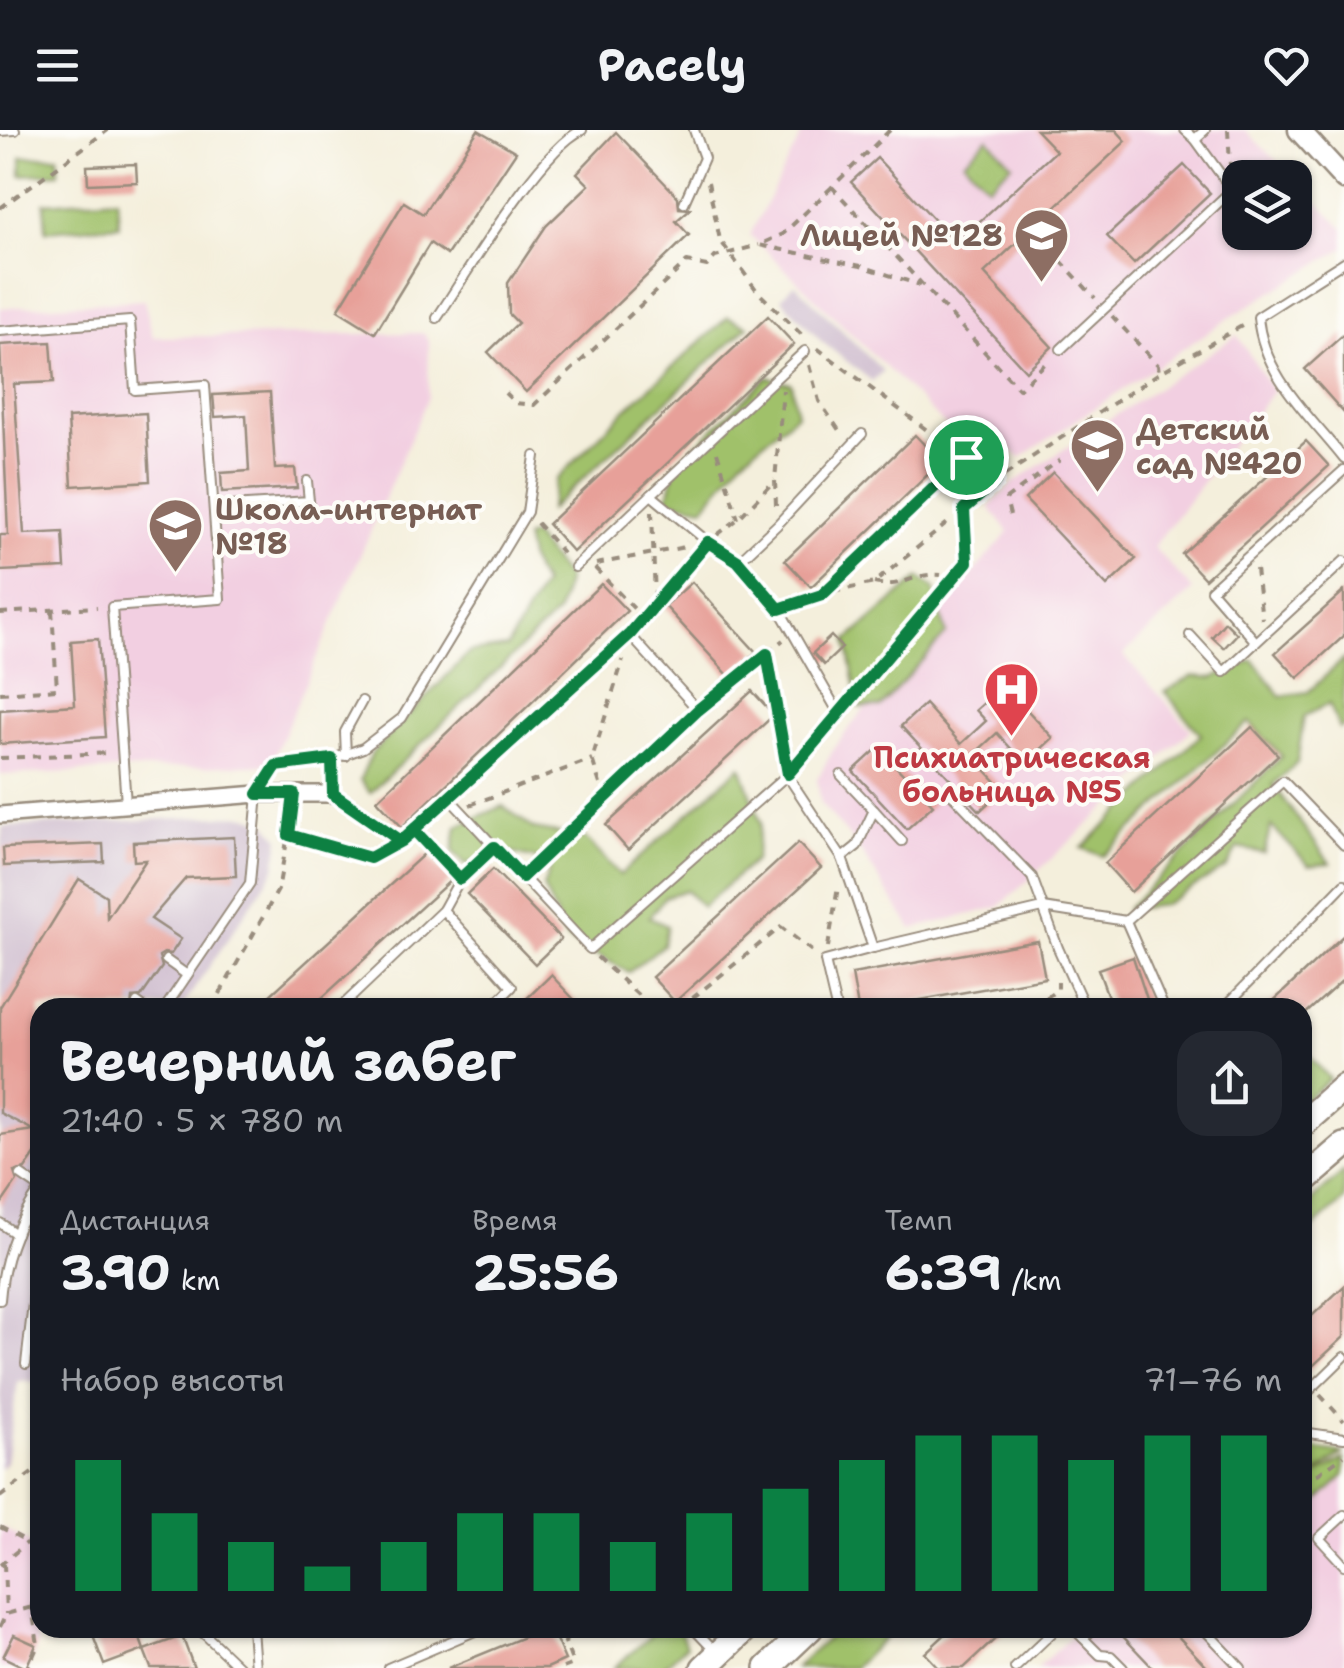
<!DOCTYPE html>
<html lang="ru">
<meta charset="utf-8">
<style>
body{margin:0;font-family:"Shantell Sans",sans-serif;background:#242831;color:#f1f3f6;height:100vh;display:flex;flex-direction:column;font-size:38px;white-space:nowrap}
*{box-sizing:border-box;margin:0}
p{font-size:32px;color:#9ea1a6}
.icon{flex:none;width:55px;height:55px;fill:none;stroke:currentColor;stroke-width:2;stroke-linecap:round;stroke-linejoin:round}
.map{position:relative;flex:1;overflow:hidden}
.sheet{position:absolute;left:30px;top:868px;width:1282px;height:640px;display:flex;flex-direction:column;background:#171b24;border-radius:30px;box-shadow:0 2px 8px #0004}
.sheet>*{flex:none}
.tools{position:absolute;left:1222px;top:30px;display:grid;gap:20px}
.tools a{display:grid;place-items:center;width:90px;height:90px;border-radius:20px;background:#171b24;box-shadow:0 2px 8px #0004;font-size:50px}
.pin{position:absolute;display:grid;place-items:center;width:85px;height:85px;color:#fff;margin:-42px;border:5px solid #fff;border-radius:50%;box-shadow:0 2px 10px #0007}
.round{display:grid;place-items:center;flex:none;width:105px;height:105px;border-radius:30px;background:#242831}
.summary{display:flex;align-items:center;justify-content:space-between;height:170px;padding:0 30px}
h1{font-size:55px;font-weight:700;line-height:75px}
.metrics{display:grid;grid-template-columns:repeat(3,1fr);gap:15px;height:170px;padding:10px 30px}
.metrics div{display:grid;align-content:center}
.metrics b{font-size:50px;font-weight:700}
.metrics small{font-size:28px;font-weight:400}
.metrics p{font-size:28px}
.chart{height:280px;padding:20px 30px}
.chart p{display:flex;justify-content:space-between}
.chart svg{width:100%;height:180px;margin-top:10px;stroke:#0b8043;stroke-width:6}
header{display:flex;justify-content:space-between;align-items:center;height:130px;padding:0 30px;background:#171b24;font-size:45px;font-weight:700}
.map>svg:first-child{display:block}
</style>
<header><svg class="icon" aria-label="menu" viewBox="0 0 24 24"><path d="M4 6h16M4 12h16M4 18h16"/></svg>Pacely<svg class="icon" aria-label="heart" viewBox="0 0 24 24"><path d="M12 20l-8-8c-3-5 5-10 8-4 3-6 11-1 8 4z"/></svg></header>
<div class="map">
<svg width="1344" height="1538" viewBox="0 0 1344 1538">
<rect width="100%" height="100%" fill="#fdfcf7"/>
<filter id="ink" filterUnits="userSpaceOnUse"><feTurbulence type="fractalNoise" baseFrequency=".01" numOctaves="2"/><feDisplacementMap in="SourceGraphic" scale="20" xChannelSelector="R" yChannelSelector="G"/><feConvolveMatrix kernelMatrix="1 2 1 2 8 2 1 2 1" color-interpolation-filters="sRGB"/></filter>
<filter id="wash" filterUnits="userSpaceOnUse"><feTurbulence type="fractalNoise" baseFrequency=".0048" numOctaves="4" result="noise"/><feDisplacementMap in="SourceGraphic" scale="40" xChannelSelector="R" yChannelSelector="G"/><feGaussianBlur stdDeviation="2.25" result="paint"/><feColorMatrix in="noise" values="0 0 0 0 0 0 0 0 0 0 0 0 0 0 0 0 0 1.4 0 .05"/><feComposite in="paint" operator="in"/></filter>
<g filter="url(#wash)">
<rect width="100%" height="100%" fill="#f4efdc"/>
<!-- built -->
<g fill="#f2cfe1">
<path d="M804,0H1245L1293,47L1240,48V102H1295V50L1344,98V118L1226,190L1020,328L1002,310L979,328L750,105Z"/>
<path d="M144,170L153,207L424,203L429,212L428,267L271,634L0,645V178Z"/>
<path d="M1237,205L1273,261L1153,417L1193,460L1123,525L1191,600L999,777L912,799L857,716L821,674L817,649L836,615L973,443L1009,402L989,377L1013,353Z"/>
<path d="M1344,1348V1538H1037L1080,1498H1302L1303,1387Z"/>
<path d="M0,1397L34,1415L32,1478L38,1515L28,1538H0Z"/>
</g>
<!-- industrial -->
<g fill="#cfbdcf">
<path d="M795,154L883,241L872,251L821,211L781,168Z"/>
<path d="M243,685L266,692L280,708L275,739L182,877L40,878V1252L18,1251L6,1332L0,1339L2,697Z"/>
</g>
<!-- green -->
<g fill="#a0c16a" stroke="#6e7644" stroke-width="2.5">
<path d="M988,8L1012,34L988,56L964,31Z"/>
<path d="M58,26L59,43L21,45V27Z"/>
<path d="M117,68L119,95L46,101L44,73Z"/>
<path d="M728,187L748,196L549,380L556,350L625,280Z"/>
<path d="M767,247L791,253L797,284L742,329L704,377L667,370L676,335Z"/>
<path d="M532,405L567,448L558,482L370,663L360,650L372,623L470,522L507,517L543,454L530,432L525,408Z"/>
<path d="M919,448L934,458L946,504L880,577H859L847,511Z"/>
<path d="M1344,529V596L1340,599L1329,574L1304,586L1297,633L1273,655L1330,733L1309,735L1271,696L1264,723L1237,718L1227,737L1163,775L1127,779L1282,626L1249,592L1103,726L1082,718L1201,605L1165,562L1193,546L1213,548L1253,530L1281,566L1308,562Z"/>
<path d="M741,636L761,693L755,730L702,777L686,760L665,767L649,787L667,796L663,815L629,842L567,809L543,757L552,733L512,723L465,734L453,721L457,696L503,676L534,699L585,708L620,745Z"/>
<path d="M1303,919L1330,949L1303,973H1302Z"/>
<path d="M1344,1041V1070L1303,1107V1078Z"/>
<path d="M1303,1318L1343,1323L1321,1340L1303,1347Z"/>
<path d="M1344,1329V1346L1303,1385V1353Z"/>
<path d="M659,1498H679L686,1516L662,1538H614Z"/>
<path d="M838,1498H895L853,1538H795Z"/>
</g>
<g id="blocks">
<!-- building -->
<g fill="#e7a099">
<path d="M478,0L516,22L447,125L430,113L375,203L338,180L404,72L423,84Z"/>
<path d="M1036,0H1116L1126,11L984,143L1052,217L1026,241L851,52L877,28L956,113L1056,21Z"/>
<path d="M616,2L678,67L679,78L690,79L676,91L689,105L526,262L488,222L518,193L509,184L508,153L546,96L589,55L577,43Z"/>
<path d="M136,34L137,52L88,54L87,36Z"/>
<path d="M1184,35L1210,63L1134,134L1107,106Z"/>
<path d="M768,186L794,214L573,422L548,394Z"/>
<path d="M1344,204V283L1305,239Z"/>
<path d="M51,212L54,252L14,254L24,404L63,402L65,438L0,441V405H8L0,215Z"/>
<path d="M270,262L275,339L295,338L297,358L222,362L221,343L249,341L246,285L215,287L213,265Z"/>
<path d="M146,283L150,351L72,356L68,288Z"/>
<path d="M915,305L941,332L811,457L785,430Z"/>
<path d="M1306,311L1329,336L1205,449L1182,424Z"/>
<path d="M1053,342L1136,429L1107,456L1025,369Z"/>
<path d="M692,452L756,522L729,546L665,476Z"/>
<path d="M601,454L627,481L402,697L377,670Z"/>
<path d="M1344,461V506L1298,548L1275,523Z"/>
<path d="M1225,492L1237,504L1224,518L1212,507Z"/>
<path d="M831,506L842,518L824,535L813,523Z"/>
<path d="M98,509L105,607L0,614V580L75,575L71,511Z"/>
<path d="M1004,555L1053,608L1025,634L997,603L972,626L1003,659L980,681L901,596L925,574L961,614L986,591L976,580Z"/>
<path d="M752,561L774,585L628,720L606,695Z"/>
<path d="M1252,597L1278,625L1131,762L1105,733Z"/>
<path d="M878,618L933,675L907,699L853,641Z"/>
<path d="M234,707L236,746L186,748L151,789L181,809L171,824L164,823L159,826L162,837L141,867L132,868L131,878H40V1017L25,1039L14,1042L17,1051L0,1076V1005L33,1000L0,983V877L79,749L106,766L107,788L146,730L134,731L133,712Z"/>
<path d="M798,713L821,738L675,872L652,847Z"/>
<path d="M103,714L104,732L4,736L3,718Z"/>
<path d="M425,723L451,750L311,878H256Z"/>
<path d="M493,739L561,809L535,834L467,764Z"/>
<path d="M1344,805V849L1302,887V878H1266Z"/>
<path d="M1038,811L1045,848L875,878H858L852,844Z"/>
<path d="M1133,827L1150,878H1112L1098,839Z"/>
<path d="M551,845L582,878H517Z"/>
<path d="M1344,1156V1207L1302,1246V1195Z"/>
<path d="M90,1498H136L144,1520L104,1535Z"/>
<path d="M546,1498H551L565,1530L547,1538H448Z"/>
<path d="M952,1498H1007L964,1538H939L925,1523Z"/>
<path d="M1115,1498H1170L1208,1538H1153Z"/>
<path d="M14,1505L36,1515L26,1538L3,1527Z"/>
<path d="M182,1506L194,1538H151L144,1520Z"/>
</g>
</g>
</g>
<g filter="url(#ink)">
<use href="#blocks" fill-opacity="0" stroke="#988c7d" stroke-width="2.5"/>
<g fill="none" stroke-linecap="round" stroke-linejoin="round">
<defs>
<g id="service">
<path d="M1185,0L1195,9L1205,0"/>
<path d="M0,1L15,0"/>
<path d="M684,73L704,28L694,0"/>
<path d="M1344,132L1258,187C1263,245 1309,285 1344,329"/>
<path d="M437,188C466,145 541,18 582,0"/>
<path d="M0,201L130,191L135,260L205,255L220,469L112,477L126,674"/>
<path d="M1061,219L1232,60L1195,9"/>
<path d="M805,221L651,365L708,412L739,431L777,395L862,304"/>
<path d="M214,377L309,371L307,351"/>
<path d="M739,431L779,479L838,582"/>
<path d="M575,437L651,365"/>
<path d="M779,479L822,465"/>
<path d="M1190,505L1224,542L1344,431"/>
<path d="M1256,512L1211,460L1344,340"/>
<path d="M346,626L345,602L362,571"/>
<path d="M841,645L874,680"/>
<path d="M947,659L1032,747L1058,818L1085,878"/>
<path d="M449,668L590,819L787,645"/>
<path d="M842,728L857,716L874,680L902,711"/>
<path d="M522,747L698,580L630,505L401,711L333,664V629L363,618L402,588L527,382L535,326"/>
<path d="M443,780L512,857L491,878"/>
<path d="M1126,791L1283,651L1344,715"/>
<path d="M1126,791L1164,878"/>
<path d="M873,818L1043,778L1126,791"/>
<path d="M166,830L187,845"/>
<path d="M137,873L144,878"/>
<path d="M165,878L250,753L258,664L276,636L333,629"/>
<path d="M340,878L443,780L460,749L414,700"/>
<path d="M836,878L825,831L873,818L842,728L787,645L967,432L964,379L995,352"/>
<path d="M1224,878L1344,754"/>
<path d="M21,1045L40,1058"/>
<path d="M0,1093L16,1104"/>
<path d="M0,1170C3,1130 17,1093 40,1060"/>
<path d="M26,1234L40,1113"/>
<path d="M1302,1268L1344,1227"/>
<path d="M1302,1302L1344,1308"/>
<path d="M1344,1385L1319,1408L1344,1435"/>
<path d="M198,1498L240,1538"/>
<path d="M252,1498L255,1538"/>
<path d="M693,1498L715,1521"/>
<path d="M1073,1498L1100,1525L1111,1526L1123,1538"/>
<path d="M1203,1498L1241,1538"/>
<path d="M1083,1508L1095,1498"/>
<path d="M388,1538L482,1498"/>
<path d="M1015,1538L1057,1498"/>
</g>
<path id="minor" d="M0,685L258,664H333"/>
<path id="tertiary" d="M1299,0L1344,49"/>
<g id="primary">
<path d="M1302,994L1344,957"/>
<path d="M1302,1052L1344,1016"/>
<path d="M704,1538L746,1498"/>
<path d="M768,1538L810,1498"/>
</g>
</defs>
<!-- service casing -->
<use href="#service" stroke="#988c7d" stroke-width="12"/>
<!-- minor casing -->
<use href="#minor" stroke="#988c7d" stroke-width="20"/>
<!-- tertiary casing -->
<use href="#tertiary" stroke="#988c7d" stroke-width="25"/>
<!-- primary casing -->
<use href="#primary" stroke="#988c7d" stroke-width="30"/>
<!-- path -->
<g stroke="#988c7d" stroke-width="4" stroke-dasharray="8 8" stroke-linecap="butt">
<path d="M890,0L832,57L1019,259L1050,229"/>
<path d="M1228,0L1230,35"/>
<path d="M708,52L720,110L758,162L806,209"/>
<path d="M832,57L783,104L759,115L861,136L920,155"/>
<path d="M0,78L108,0"/>
<path d="M1039,107L1095,168"/>
<path d="M1112,186L1158,235L1159,243"/>
<path d="M817,218L986,344"/>
<path d="M809,235L819,271L843,306"/>
<path d="M505,263L515,273L534,275L687,132L707,136L715,127L759,115"/>
<path d="M717,322L738,389"/>
<path d="M1005,345L1159,243L1247,193"/>
<path d="M776,375L775,350L783,260"/>
<path d="M652,381L655,471"/>
<path d="M1010,385L1006,369L1060,330"/>
<path d="M537,393L566,427"/>
<path d="M717,405L738,389L775,350"/>
<path d="M596,434L690,416"/>
<path d="M595,438L643,488"/>
<path d="M1256,439L1262,489"/>
<path d="M874,453C904,459 914,442 941,445"/>
<path d="M833,456L966,327"/>
<path d="M833,462L874,453L950,391"/>
<path d="M0,483L97,477"/>
<path d="M638,494L700,421"/>
<path d="M767,524L785,628"/>
<path d="M0,563L57,559L52,480"/>
<path d="M706,574L783,510"/>
<path d="M0,628L110,623"/>
<path d="M600,654L592,629L623,530"/>
<path d="M470,675L592,629"/>
<path d="M289,705L370,727L388,718"/>
<path d="M469,741L487,724"/>
<path d="M828,817L838,757"/>
<path d="M597,827L652,878"/>
<path d="M212,878L278,760L293,678"/>
<path d="M680,878L781,797L817,825"/>
<path d="M1033,878L1058,859V852"/>
<path d="M1320,1265L1344,1291"/>
<path d="M1302,1350L1318,1344L1344,1325"/>
<path d="M0,1367L40,1337"/>
<path d="M0,1397L34,1415L32,1478L38,1515L28,1538"/>
<path d="M4,1434L6,1484"/>
<path d="M0,1435L28,1412L40,1392"/>
<path d="M0,1497L6,1484L40,1475"/>
<path d="M556,1498L565,1512"/>
<path d="M563,1538L573,1534L565,1512L571,1498"/>
</g>
<!-- service -->
<use href="#service" stroke="#fff" stroke-width="8"/>
<!-- minor -->
<use href="#minor" stroke="#fff" stroke-width="15"/>
<!-- tertiary -->
<use href="#tertiary" stroke="#fff" stroke-width="20"/>
<!-- primary -->
<use href="#primary" stroke="#fff" stroke-width="25"/>
</g>
</g>
<g fill="none" stroke-linecap="round" stroke-linejoin="round" filter="url(#ink)">
<defs>
<path id="route" d="M966,327L822,465L779,479L738,431L708,412L630,504L401,711L333,664L332,629L276,636L258,664H294L289,705L370,728L401,711L414,700L460,749L494,717L522,747L698,580L767,524L788,644L967,432L964,379L995,352L966,327"/>
</defs>
<!-- route casing -->
<use href="#route" stroke="#fff" stroke-width="20"/>
<!-- route -->
<use href="#route" stroke="#0b8043" stroke-width="12"/>
</g>
<!-- icons -->
<defs>
<symbol id="school-pin" viewBox="-11 -11 22 30"><path d="M0 17L-7.5 6A9.5 9.5 0 1 1 7.5 6Z" fill="#8d6e63" stroke="#fdfcf7"/><path d="M0-5L7-2L0 1L-7-2ZM-4 1L0 2.5L4 1V4Q0 6-4 4Z" fill="#fff"/></symbol>
<symbol id="hospital-pin" viewBox="-11 -11 22 30"><path d="M0 17L-7.5 6A9.5 9.5 0 1 1 7.5 6Z" fill="#e0444e" stroke="#fdfcf7"/><path d="M-5-5h3v3.5h4V-5h3V5h-3V1.5h-4V5h-3Z" fill="#fff"/></symbol>
</defs>
<g fill-rule="evenodd">
<use href="#school-pin" x="1010" y="74" width="63" height="86"/>
<use href="#school-pin" x="1066" y="284" width="63" height="86"/>
<use href="#school-pin" x="144" y="364" width="63" height="86"/>
<use href="#hospital-pin" x="980" y="528" width="63" height="86"/>
</g>
<g text-anchor="middle" dominant-baseline="central" stroke-width="8" stroke-linejoin="round" paint-order="stroke">
<!-- education labels -->
<g font-size="30" font-weight="bold" fill="#785e54" stroke="#fdfcf7" text-anchor="start">
<text x="1003" y="105" text-anchor="end">Лицей №128</text>
<text x="1136" y="299">Детский<tspan x="1136" dy="34">сад №420</tspan></text>
<text x="215" y="379">Школа-интернат<tspan x="215" dy="34">№18</tspan></text>
</g>
<!-- health labels -->
<g font-size="30" font-weight="bold" fill="#be3a42" stroke="#fdfcf7">
<text x="1012" y="627">Психиатрическая<tspan x="1012" dy="34">больница №5</tspan></text>
</g>
</g>
</svg>
<div class="tools">
<a><svg class="icon" aria-label="layers" viewBox="0 0 24 24"><path d="M12 4l9 5-9 5-9-5zM3 14l9 5 9-5"/></svg></a>
</div>
<div class="pin" style="left:966px;top:327px;background:#1e9e55"><svg class="icon" aria-label="arrive" viewBox="0 0 24 24"><path d="M6 21V4h12l-3 4 3 4H6"/></svg></div>
<section class="sheet">
<div class="summary"><div><h1>Вечерний забег</h1><p>21:40 · 5 × 780 m</p></div><a class="round"><svg class="icon" aria-label="share" viewBox="0 0 24 24"><path d="M12 15V3M7 8l5-5 5 5M5 13v7h14v-7"/></svg></a></div>
<div class="metrics">
<div><p>Дистанция</p><b>3.90<small> km</small></b></div>
<div><p>Время</p><b>25:56</b></div>
<div><p>Темп</p><b>6:39<small> /km</small></b></div>
</div>
<div class="chart"><p><span>Набор высоты</span>71–76 m</p>
<svg viewBox="0 0 160 44" preserveAspectRatio="none"><path d="M5 44V12M15 44V25M25 44V32M35 44V38M45 44V32M55 44V25M65 44V25M75 44V32M85 44V25M95 44V19M105 44V12M115 44V6M125 44V6M135 44V12M145 44V6M155 44V6"/></svg>
</div>
</section>
</div>
